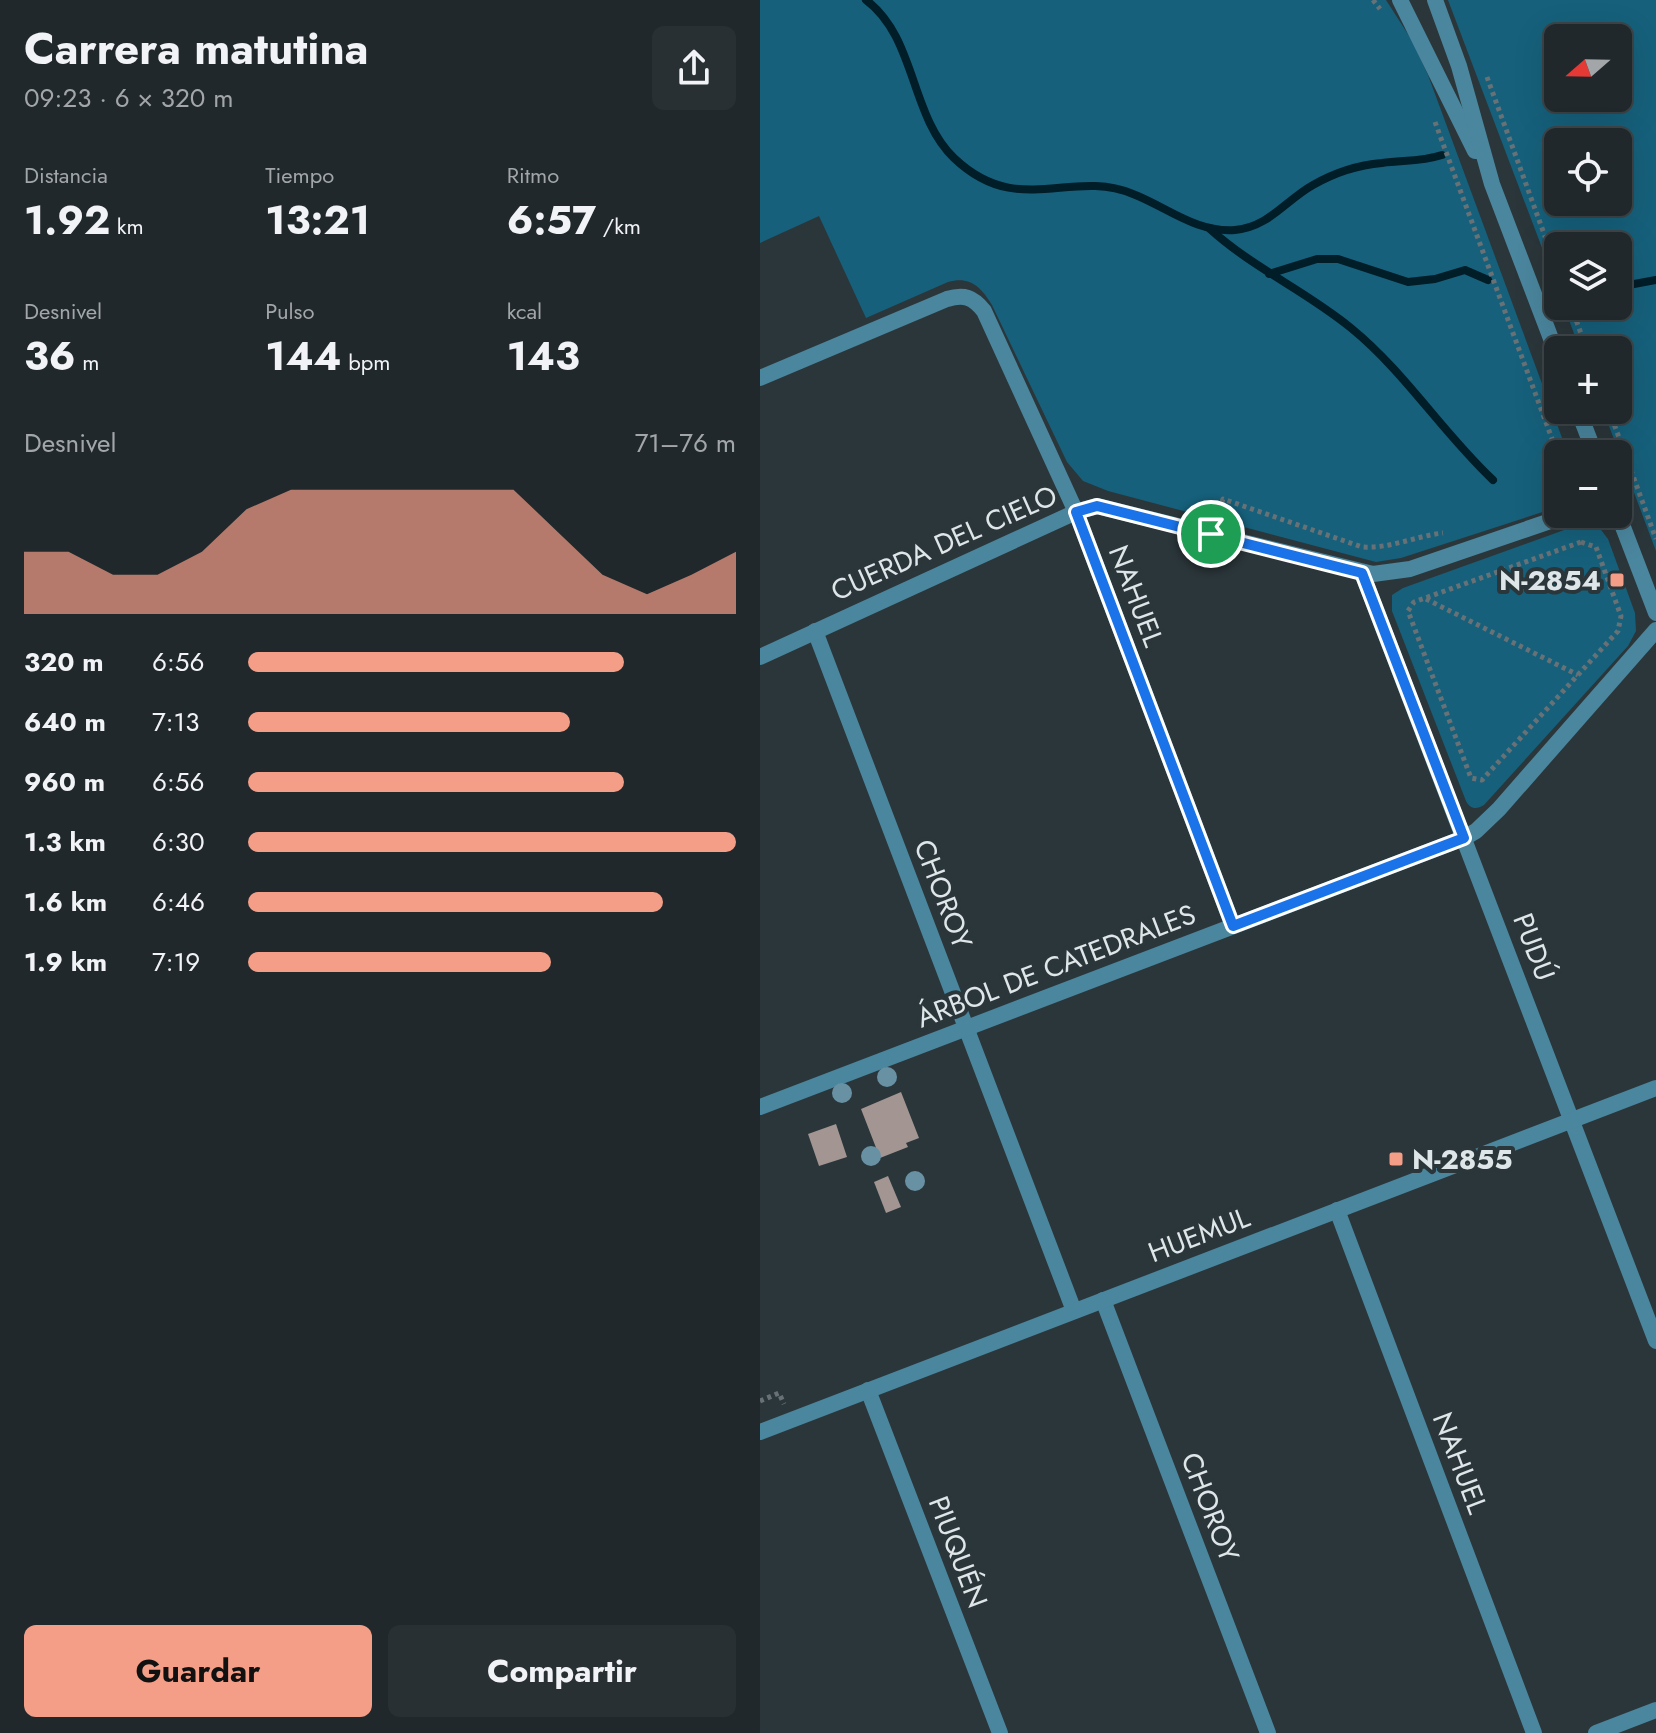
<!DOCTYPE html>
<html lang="es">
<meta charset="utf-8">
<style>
body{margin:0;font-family:Jost,sans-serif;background:#283034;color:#f1f3f6;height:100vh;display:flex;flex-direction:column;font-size:30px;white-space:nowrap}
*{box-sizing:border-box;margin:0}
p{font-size:26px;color:#a2a6a9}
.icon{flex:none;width:44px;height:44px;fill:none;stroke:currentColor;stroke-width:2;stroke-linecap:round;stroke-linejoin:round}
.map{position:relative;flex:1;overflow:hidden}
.sheet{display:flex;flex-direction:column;background:#20282c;width:760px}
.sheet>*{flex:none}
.needle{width:52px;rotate:250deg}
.buttons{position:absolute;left:784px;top:24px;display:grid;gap:16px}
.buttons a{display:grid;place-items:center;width:88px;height:88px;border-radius:12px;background:#20282c;box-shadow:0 8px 32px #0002,0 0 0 2px #3d4448;font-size:40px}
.pin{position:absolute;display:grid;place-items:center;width:68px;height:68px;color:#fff;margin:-34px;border:4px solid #fff;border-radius:50%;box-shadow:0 2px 8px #0007}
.round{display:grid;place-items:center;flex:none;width:84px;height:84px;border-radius:12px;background:#283034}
.summary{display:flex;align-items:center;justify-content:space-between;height:136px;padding:0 24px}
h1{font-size:44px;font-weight:700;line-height:60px}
.stats{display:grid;grid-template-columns:repeat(3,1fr);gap:12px;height:136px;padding:8px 24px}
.stats div{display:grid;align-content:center}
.stats b{font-size:40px;font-weight:700}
.stats small{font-size:22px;font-weight:400}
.stats p{font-size:22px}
.chart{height:224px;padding:16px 24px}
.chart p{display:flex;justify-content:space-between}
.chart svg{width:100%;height:144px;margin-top:8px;fill:#f49e87;opacity:.7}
.cta{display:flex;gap:16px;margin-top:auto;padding:16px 24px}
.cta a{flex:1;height:92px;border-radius:12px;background:#f49e87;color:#111;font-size:32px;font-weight:700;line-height:92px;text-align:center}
.cta a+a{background:#283034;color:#f1f3f6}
ul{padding:0 24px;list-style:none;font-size:26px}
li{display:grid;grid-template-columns:128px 96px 1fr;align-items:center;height:60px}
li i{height:20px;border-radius:10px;background:#f49e87}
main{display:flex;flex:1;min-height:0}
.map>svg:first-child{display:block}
</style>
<main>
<section class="sheet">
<div class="summary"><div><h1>Carrera matutina</h1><p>09:23 · 6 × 320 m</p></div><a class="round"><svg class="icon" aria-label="share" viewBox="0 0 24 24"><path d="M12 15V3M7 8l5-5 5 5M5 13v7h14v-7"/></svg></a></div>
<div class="stats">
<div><p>Distancia</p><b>1.92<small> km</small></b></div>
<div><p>Tiempo</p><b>13:21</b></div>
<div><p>Ritmo</p><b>6:57<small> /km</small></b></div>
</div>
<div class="stats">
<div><p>Desnivel</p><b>36<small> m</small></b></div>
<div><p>Pulso</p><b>144<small> bpm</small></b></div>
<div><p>kcal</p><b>143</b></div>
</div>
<div class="chart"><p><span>Desnivel</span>71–76 m</p>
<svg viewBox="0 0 160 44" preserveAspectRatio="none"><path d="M0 44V25L10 25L20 32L30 32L40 25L50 12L60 6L70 6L80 6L90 6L100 6L110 6L120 19L130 32L140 38L150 32L160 25V44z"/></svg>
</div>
<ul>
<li><b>320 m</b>6:56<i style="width:77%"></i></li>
<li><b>640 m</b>7:13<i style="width:66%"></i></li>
<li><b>960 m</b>6:56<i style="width:77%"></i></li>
<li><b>1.3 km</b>6:30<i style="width:100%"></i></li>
<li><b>1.6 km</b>6:46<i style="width:85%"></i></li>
<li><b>1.9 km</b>7:19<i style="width:62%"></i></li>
</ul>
<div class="cta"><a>Guardar</a><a>Compartir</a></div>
</section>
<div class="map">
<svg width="896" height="1733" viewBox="0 0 896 1733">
<rect width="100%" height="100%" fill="#2b363a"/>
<!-- green -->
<g fill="#16607b" fill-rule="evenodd">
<path d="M0,0H626L653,42L668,75L808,454H798V507L641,558L616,562L348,491L323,481L307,462L232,305C221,287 210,276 188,282L106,318L59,216L0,243Z"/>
<path d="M688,0H896V551L843,410H858V350H820L804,306H858V246H798V290ZM798,38H858V98H798ZM798,142H858V202H798Z"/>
<path d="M831,523L838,526L848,539L875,613L876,631L868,646L724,805C716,810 710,809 706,801L632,611V595L643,588L818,525Z"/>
</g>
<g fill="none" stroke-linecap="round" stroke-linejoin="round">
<!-- stream -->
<g stroke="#001d28" stroke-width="8">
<path d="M106,0C156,37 150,116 194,158C258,219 310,168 373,194C407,207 436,233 475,230C509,227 526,200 553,185C574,173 598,165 622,163C645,160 660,162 682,155"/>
<path d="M450,229C493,268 546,291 591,328C645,372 682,432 733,480"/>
<path d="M509,274L557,259H578L648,282L675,279L705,270L728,280"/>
<path d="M858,287L896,280"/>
</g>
</g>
<!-- building -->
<g fill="#a29592">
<path d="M141,1092L159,1138L146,1143L148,1147L120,1158L101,1109Z"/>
<path d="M76,1124L87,1157L59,1166L48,1134Z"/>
<path d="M128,1176L141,1207L126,1213L114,1182Z"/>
</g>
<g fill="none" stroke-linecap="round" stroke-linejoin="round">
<!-- path -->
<g stroke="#687276" stroke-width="5" stroke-dasharray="4 4" stroke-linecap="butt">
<path d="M613,0L620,9"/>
<path d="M727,77L798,272"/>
<path d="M675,122L798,455"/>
<path d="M811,306L827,350"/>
<path d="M849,410L896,539"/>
<path d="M456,517L463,499L602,547C629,549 656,536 683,533"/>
<path d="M821,542L836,547L861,616L858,631L722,780L711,778L648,611L654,602Z"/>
<path d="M666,599L818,675"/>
<path d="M0,1401L19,1393L24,1404"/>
</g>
<!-- minor -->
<g stroke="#4a869e" stroke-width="16">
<path d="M0,378L187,299C204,294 213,297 224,311L316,512L473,926"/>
<path d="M602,573L896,1341"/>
<path d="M55,631L314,1311"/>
<path d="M0,657L316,512L337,506L613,574L650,569L811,514"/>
<path d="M0,1107L704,838L716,831L739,809L896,630"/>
<path d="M577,1210L774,1733"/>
<path d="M343,1300L508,1733"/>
<path d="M108,1390L240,1733"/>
<path d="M836,1733L896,1710"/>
</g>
<!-- tertiary -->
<g stroke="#4a869e" stroke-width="16">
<path d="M640,0L715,151"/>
<path d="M675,0L699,66L732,184L798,357"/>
<path d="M818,410L835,454"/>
<path d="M858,514L896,613"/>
<path d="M0,1432L896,1088"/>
</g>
</g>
<!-- trees -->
<g fill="#6892a4">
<circle cx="127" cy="1077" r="10"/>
<circle cx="82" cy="1093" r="10"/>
<circle cx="111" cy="1156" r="10"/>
<circle cx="155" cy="1181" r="10"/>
</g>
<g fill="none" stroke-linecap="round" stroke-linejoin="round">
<defs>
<path id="route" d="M337,506L602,573L704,838L473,926L316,512Z"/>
</defs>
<!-- route casing -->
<use href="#route" stroke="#fff" stroke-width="16"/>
<!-- route -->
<use href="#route" stroke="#1a73e8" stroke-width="10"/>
</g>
<!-- markers -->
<g fill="#f49e87" stroke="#2b363a" stroke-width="3">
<rect x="849" y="572" width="16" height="16" rx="4"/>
<rect x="628" y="1151" width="16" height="16" rx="4"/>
</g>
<g text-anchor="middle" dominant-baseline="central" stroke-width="8" stroke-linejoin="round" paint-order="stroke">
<!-- street labels -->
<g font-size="28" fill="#dfe6e9" stroke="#2b363a">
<text transform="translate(184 543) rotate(-24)">CUERDA DEL CIELO</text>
<text transform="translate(376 596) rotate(69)">NAHUEL</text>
<text transform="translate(183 894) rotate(69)">CHOROY</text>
<text transform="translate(774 947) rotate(69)">PUDÚ</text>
<text transform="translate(296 966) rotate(-21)">ÁRBOL DE CATEDRALES</text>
<text transform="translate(439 1235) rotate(-21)">HUEMUL</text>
<text transform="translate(700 1463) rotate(69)">NAHUEL</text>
<text transform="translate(450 1507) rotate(69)">CHOROY</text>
<text transform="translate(198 1552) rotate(69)">PIUQUÉN</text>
</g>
<!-- poi labels -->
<g font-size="28" font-weight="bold" fill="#dfe6e9" stroke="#2b363a" text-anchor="end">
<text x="841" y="580">N-2854</text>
<text x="652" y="1159" text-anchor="start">N-2855</text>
</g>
</g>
</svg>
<div class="buttons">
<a><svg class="needle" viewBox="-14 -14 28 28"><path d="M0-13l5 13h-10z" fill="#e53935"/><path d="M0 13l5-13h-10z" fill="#a2a6a9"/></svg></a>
<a><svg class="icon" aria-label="locate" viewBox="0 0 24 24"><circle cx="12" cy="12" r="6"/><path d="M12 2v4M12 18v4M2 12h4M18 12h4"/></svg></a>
<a><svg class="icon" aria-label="layers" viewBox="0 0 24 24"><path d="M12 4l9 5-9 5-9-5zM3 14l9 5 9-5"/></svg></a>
<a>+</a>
<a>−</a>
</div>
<div class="pin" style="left:451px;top:534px;background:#1e9e55"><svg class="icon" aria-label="arrive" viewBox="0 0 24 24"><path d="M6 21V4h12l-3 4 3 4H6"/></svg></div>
</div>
</main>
